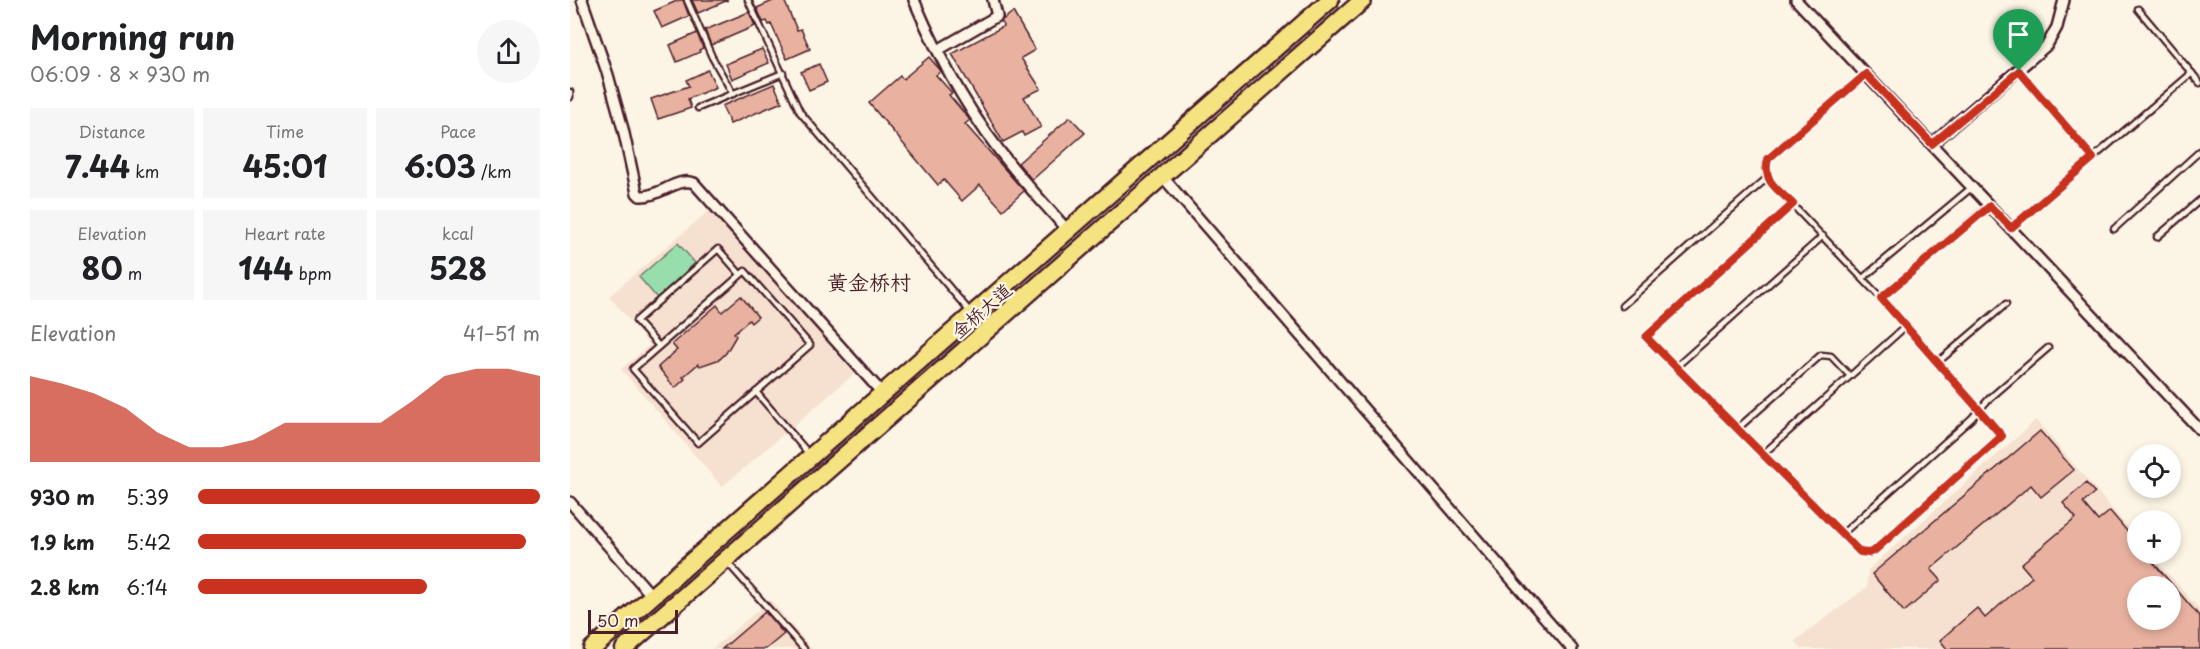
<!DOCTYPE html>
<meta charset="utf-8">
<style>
body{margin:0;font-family:"Playpen Sans","LXGW WenKai TC",sans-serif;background:#f6f6f6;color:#202124;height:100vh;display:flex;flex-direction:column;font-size:22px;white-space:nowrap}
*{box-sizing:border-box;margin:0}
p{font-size:20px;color:#757577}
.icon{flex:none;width:33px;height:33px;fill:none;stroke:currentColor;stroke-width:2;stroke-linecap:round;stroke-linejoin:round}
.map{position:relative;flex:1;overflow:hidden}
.panel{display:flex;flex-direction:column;background:#fff;width:570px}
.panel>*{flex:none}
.controls{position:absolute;left:1557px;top:444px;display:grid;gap:12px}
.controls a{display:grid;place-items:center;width:54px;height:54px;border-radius:50%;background:#fff;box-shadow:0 3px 9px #0003;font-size:30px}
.scale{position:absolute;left:18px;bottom:15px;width:90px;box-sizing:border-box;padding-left:6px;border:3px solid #4a1f2b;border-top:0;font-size:16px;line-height:21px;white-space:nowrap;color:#4a1f2b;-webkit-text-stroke:4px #fcf5e5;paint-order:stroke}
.pin{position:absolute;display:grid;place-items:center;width:51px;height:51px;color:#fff;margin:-62px -26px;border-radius:50% 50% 50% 0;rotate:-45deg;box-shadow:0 0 6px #0007}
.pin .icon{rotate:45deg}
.round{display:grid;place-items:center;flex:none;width:63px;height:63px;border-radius:32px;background:#f6f6f6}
.summary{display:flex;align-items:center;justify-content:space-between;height:102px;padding:0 30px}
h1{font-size:33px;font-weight:700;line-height:45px}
.metrics{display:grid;grid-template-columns:repeat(3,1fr);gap:9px;height:102px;padding:6px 30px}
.metrics div{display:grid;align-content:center;border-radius:0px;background:#f6f6f6;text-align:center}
.metrics b{font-size:30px;font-weight:700}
.metrics small{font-size:16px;font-weight:400}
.metrics p{font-size:16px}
.chart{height:168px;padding:12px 30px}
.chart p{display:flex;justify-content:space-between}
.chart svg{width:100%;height:108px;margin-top:6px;fill:#c8321e;opacity:.7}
ul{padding:0 30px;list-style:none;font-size:20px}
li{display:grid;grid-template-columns:96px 72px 1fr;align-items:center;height:45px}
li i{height:15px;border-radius:8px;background:#c8321e}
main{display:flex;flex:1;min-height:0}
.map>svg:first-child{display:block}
</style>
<main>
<section class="panel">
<div class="summary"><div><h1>Morning run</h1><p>06:09 · 8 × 930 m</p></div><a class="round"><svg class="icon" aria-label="share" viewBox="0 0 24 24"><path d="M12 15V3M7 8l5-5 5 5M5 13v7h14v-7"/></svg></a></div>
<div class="metrics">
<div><p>Distance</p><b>7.44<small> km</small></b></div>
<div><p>Time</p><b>45:01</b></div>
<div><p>Pace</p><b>6:03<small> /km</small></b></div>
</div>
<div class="metrics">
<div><p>Elevation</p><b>80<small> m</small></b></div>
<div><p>Heart rate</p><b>144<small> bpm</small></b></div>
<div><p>kcal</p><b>528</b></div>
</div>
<div class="chart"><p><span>Elevation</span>41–51 m</p>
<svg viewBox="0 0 160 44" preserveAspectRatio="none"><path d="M0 44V9L10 12L20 16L30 22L40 32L50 38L60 38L70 35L80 28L90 28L100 28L110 28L120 19L130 9L140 6L150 6L160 9V44z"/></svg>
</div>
<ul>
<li><b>930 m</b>5:39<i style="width:100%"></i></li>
<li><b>1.9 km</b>5:42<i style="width:96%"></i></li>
<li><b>2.8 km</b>6:14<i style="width:67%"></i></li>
</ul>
</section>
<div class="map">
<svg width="1630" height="649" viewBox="0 0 1630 649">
<rect width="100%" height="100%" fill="#fcf5e5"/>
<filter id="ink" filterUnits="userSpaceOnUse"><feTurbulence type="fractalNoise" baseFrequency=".0167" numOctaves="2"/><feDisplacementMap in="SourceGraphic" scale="12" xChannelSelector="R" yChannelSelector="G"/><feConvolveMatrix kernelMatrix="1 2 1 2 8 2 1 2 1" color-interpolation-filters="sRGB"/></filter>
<g filter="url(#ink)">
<!-- built -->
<g fill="#f6e1d0" fill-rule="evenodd">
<path d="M142,208L284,374L152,487L51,369L80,345L39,296Z"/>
<path d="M1466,420L1567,538L1568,554H1581L1630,610V649H1232L1225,641L1297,587L1298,570ZM1568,586H1600V620H1568Z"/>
<path d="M200,600L242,649H142Z"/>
</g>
<!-- green -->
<path fill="#97deac" stroke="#707e6c" stroke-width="1.5" d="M108,243L125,263L87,298L69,277Z"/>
<!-- building -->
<g fill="#e9b2a0" stroke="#4a1f2b" stroke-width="1.5" fill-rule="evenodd">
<path d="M109,0H113L119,16L92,28L84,11Z"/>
<path d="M122,0H158L128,13Z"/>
<path d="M205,0H214L227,30L231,29L240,49L217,59L201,24L199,25L197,21L193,22L187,8Z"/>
<path d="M179,12L185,26L141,45L135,30Z"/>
<path d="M443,12L465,50L451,58L471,89L454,97L471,127L454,136L452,132L433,142L382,54L434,26L431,21Z"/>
<path d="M127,33L133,48L129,50L130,52L107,62L100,45Z"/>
<path d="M192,49L199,63L162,79L156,64Z"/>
<path d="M359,57L371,71L366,75L382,93L379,95L400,120L395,124L454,191L433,210L410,185L392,201L374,180L368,185L299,103L330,76L333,79Z"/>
<path d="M249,64L257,82L239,90L231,72Z"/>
<path d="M138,70L146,87L118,99L121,108L88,119L81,99L119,86L116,80Z"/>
<path d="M204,84L212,102L160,124L152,106Z"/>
<path d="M500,117L515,133L462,180L448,163Z"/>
<path d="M171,296L188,317L181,323L179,320L164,333L166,336L156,353L150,359L130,366L128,364L113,377L115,379L105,388L88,367L107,350L102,344L147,305L152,312Z"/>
<path d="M1470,431L1504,470L1471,497L1461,485L1361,569L1371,580L1334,612L1302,574Z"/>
<path d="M1516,483L1525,493L1513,503L1528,521L1540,511L1568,544V554H1576L1630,617V649H1377L1370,640L1407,608L1415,618L1462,577L1451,564L1506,518L1493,503ZM1568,586H1600V620H1568Z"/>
<path d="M195,612L214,634L196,649H152Z"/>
</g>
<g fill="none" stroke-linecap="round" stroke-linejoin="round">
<defs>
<g id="lane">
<path d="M117,0L142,57L163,94"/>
<path d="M178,0L230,112L401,313"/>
<path d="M1568,9L1630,83"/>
<path d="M1449,71L1523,158"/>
<path d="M0,92V97"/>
<path d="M128,108L213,73"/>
<path d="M1223,204L1076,337L1290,552L1298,553L1304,551L1432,436L1311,298L1197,178L1196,168L1198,159L1296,74"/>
<path d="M1441,228L1622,73"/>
<path d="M1544,229L1630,151"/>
<path d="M1587,237L1630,200"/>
<path d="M175,271L240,345L128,443L63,369Z"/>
<path d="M1293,278L1401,188"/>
<path d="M1311,298L1419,206"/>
<path d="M1052,306L1197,178"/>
<path d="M89,346L66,321L148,249L170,274"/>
<path d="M1368,362L1436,304"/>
<path d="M1106,367L1253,236"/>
<path d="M186,392L239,454"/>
<path d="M1167,429L1251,355L1261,356L1280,376"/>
<path d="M1192,455L1336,326"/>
<path d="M1272,534L1401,419L1419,399L1478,348"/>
<path d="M157,562L234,649"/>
</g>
<g id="street">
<path d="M12,0L38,75L53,129L67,193L70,196C88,198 108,176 124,183L313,394"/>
<path d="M344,0C369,59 402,119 444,169C461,190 480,210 498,231"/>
<path d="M1226,0L1630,430"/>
<path d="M368,50L427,16L423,0"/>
<path d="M1362,144L1477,45L1487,27L1494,0"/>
<path d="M592,176L1002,649"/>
<path d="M0,502L82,596"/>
</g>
<g id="highway">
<path d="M22,649L760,0"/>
<path d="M54,649L793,0"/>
</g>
</defs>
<!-- lane casing -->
<use href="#lane" stroke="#4a1f2b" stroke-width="9"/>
<!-- street casing -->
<use href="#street" stroke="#4a1f2b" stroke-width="14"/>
<!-- highway casing -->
<use href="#highway" stroke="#4a1f2b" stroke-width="21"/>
<!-- lane -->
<use href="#lane" stroke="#fcf5e5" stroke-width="4.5"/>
<!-- street -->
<use href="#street" stroke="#fcf5e5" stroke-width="9"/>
<!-- highway -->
<use href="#highway" stroke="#f5e381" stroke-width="16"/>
</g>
</g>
<g fill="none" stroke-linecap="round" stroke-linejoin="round" filter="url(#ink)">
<defs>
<path id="route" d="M1449,71L1523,158L1441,228L1420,206L1311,298L1432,436L1304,551L1298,553L1290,552L1076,337L1223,204C1208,189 1192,182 1198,159L1296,74L1362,144Z"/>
</defs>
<!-- route casing -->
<use href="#route" stroke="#fff" stroke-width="12"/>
<!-- route -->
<use href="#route" stroke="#c8321e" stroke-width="8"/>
</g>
<g text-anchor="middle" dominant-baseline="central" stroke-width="5" stroke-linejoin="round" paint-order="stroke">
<!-- street labels -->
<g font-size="18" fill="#4a1f2b" stroke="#fcf5e5">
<text transform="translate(411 310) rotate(-41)">金桥大道</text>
</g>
<!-- quarter labels -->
<g font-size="21" fill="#4a1f2b" stroke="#fcf5e5">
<text x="299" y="281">黄金桥村</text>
</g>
</g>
</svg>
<div class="controls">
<a><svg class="icon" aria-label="locate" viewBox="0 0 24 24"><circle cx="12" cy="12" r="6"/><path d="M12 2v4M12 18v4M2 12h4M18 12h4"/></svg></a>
<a>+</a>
<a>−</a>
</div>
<div class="scale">50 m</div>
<div class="pin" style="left:1449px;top:71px;background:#1e9e55"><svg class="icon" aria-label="arrive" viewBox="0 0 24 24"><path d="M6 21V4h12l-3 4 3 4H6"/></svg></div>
</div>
</main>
